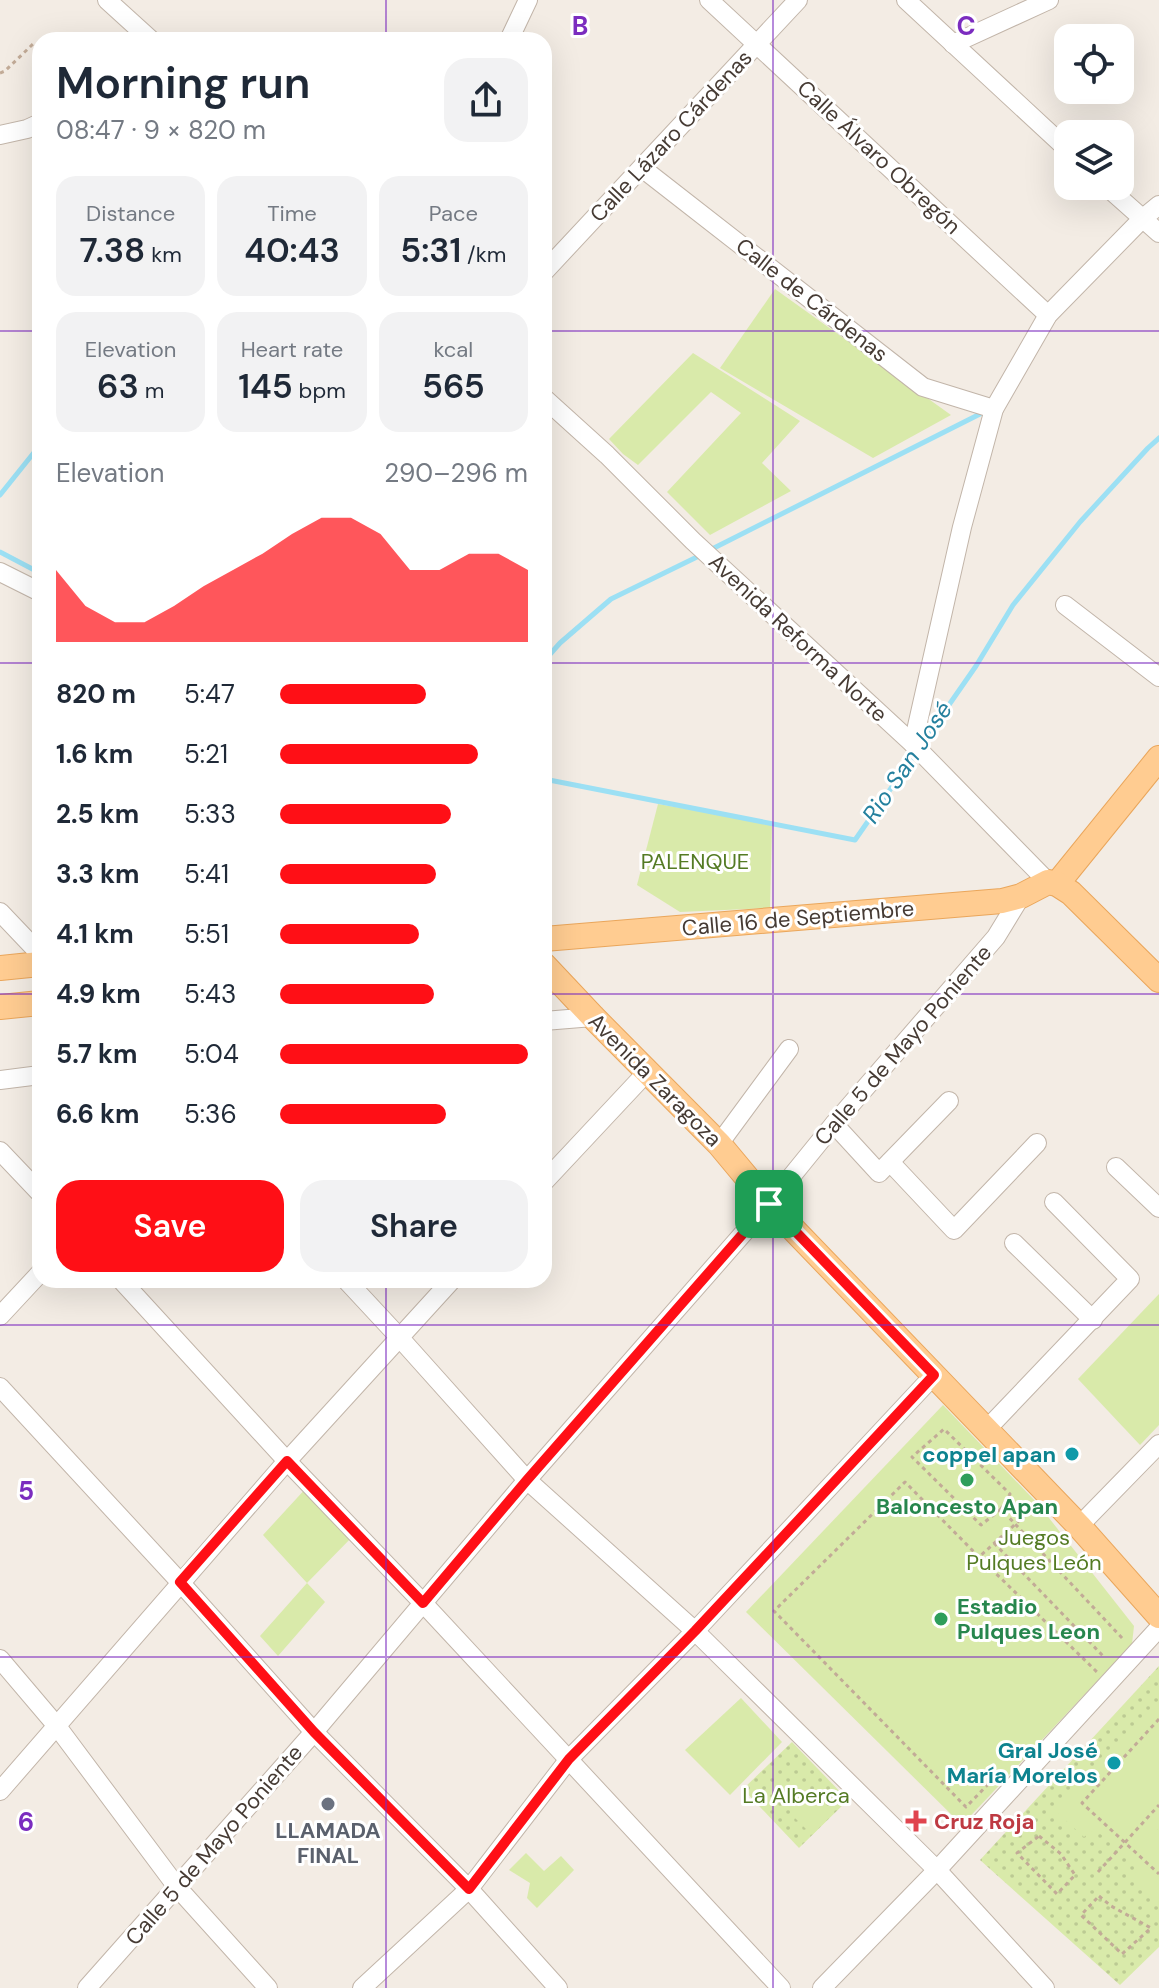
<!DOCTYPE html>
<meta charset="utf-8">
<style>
body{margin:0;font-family:"DM Sans",sans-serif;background:#f2f2f3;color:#1f2937;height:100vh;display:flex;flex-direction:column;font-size:30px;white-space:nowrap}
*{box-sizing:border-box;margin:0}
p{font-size:26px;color:#747a83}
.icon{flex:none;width:44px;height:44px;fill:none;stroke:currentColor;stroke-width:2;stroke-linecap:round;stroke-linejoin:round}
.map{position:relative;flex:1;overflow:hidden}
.sheet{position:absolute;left:32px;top:32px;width:520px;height:1256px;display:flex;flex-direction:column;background:#fff;border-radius:24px;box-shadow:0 8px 32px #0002}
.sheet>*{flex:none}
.controls{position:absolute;left:1054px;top:24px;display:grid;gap:16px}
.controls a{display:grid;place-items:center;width:80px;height:80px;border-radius:16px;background:#fff;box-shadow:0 8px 32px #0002;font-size:40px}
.pin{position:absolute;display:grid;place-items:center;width:68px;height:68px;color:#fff;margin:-34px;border-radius:16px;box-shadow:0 4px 12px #0006}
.round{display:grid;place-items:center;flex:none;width:84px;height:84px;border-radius:24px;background:#f2f2f3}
.overview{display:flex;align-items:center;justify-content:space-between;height:136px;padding:0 24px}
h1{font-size:44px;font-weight:600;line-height:60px}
.metrics{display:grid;grid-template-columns:repeat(3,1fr);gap:12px;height:136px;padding:8px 24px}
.metrics div{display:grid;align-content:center;border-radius:20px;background:#f2f2f3;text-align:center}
.metrics b{font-size:34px;font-weight:600}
.metrics small{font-size:22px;font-weight:400}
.metrics p{font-size:22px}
.chart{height:224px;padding:16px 24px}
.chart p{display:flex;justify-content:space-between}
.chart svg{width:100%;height:144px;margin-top:8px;fill:#ff0f16;opacity:.7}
.button{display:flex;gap:16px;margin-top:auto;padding:16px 24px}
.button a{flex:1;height:92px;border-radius:24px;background:#ff0f16;color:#fff;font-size:32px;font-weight:600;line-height:92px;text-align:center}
.button a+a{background:#f2f2f3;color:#1f2937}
ul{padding:0 24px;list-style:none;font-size:26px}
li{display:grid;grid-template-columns:128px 96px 1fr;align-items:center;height:60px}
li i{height:20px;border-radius:10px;background:#ff0f16}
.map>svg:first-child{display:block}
</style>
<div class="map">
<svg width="1159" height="1988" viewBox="0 0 1159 1988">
<defs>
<pattern id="grass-dots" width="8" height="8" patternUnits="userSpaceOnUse" patternTransform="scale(2)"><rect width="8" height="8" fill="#d9eaaa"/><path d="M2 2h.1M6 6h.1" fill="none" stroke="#bcca93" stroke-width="1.8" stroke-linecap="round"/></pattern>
</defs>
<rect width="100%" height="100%" fill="#f3ece4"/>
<!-- grass -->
<g fill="url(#grass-dots)">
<path d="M1159,1666V1947L1120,1985L980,1860Z"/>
<path d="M792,1742L848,1800L799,1848L743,1789Z"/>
</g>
<!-- garden -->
<g fill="#d9eaaa">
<path d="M775,289L951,415L873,458L720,368Z"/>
<path d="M693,353L800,421L762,463L791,491L710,535L667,492L741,413L711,392L638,465L623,454L609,439Z"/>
<path d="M658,804L772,824L770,908L680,912L637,885Z"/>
<path d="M1159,1294V1425L1140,1445L1078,1379Z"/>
<path d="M943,1405L1038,1504L1134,1626L1132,1644L962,1825L746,1612Z"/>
<path d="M308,1486L354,1535L307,1583L325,1602L278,1656L260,1636L307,1583L263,1535Z"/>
<path d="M741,1698L782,1742L730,1795L685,1750Z"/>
<path d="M1159,1700V1828L1155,1832L1159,1837V1901L1134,1881L1137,1867L1095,1829L1084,1837L1054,1810Z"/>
<path d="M811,1795L831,1816L812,1835L791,1814Z"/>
<path d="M526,1853L544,1871L561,1856L574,1870L537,1908L527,1898L530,1883L509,1870Z"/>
</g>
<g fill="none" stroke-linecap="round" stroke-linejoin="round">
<!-- stream -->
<g stroke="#9ce0f4" stroke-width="5">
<path d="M0,495L40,445"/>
<path d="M710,550L980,414"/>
<path d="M0,552L40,573"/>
<path d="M544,661L560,643L611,599L701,555"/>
<path d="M544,779L855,840L976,666L1013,605L1080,522L1148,448L1159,438"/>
</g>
<defs>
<g id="minor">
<path d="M107,0L151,40"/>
<path d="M709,0L1048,315"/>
<path d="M906,0L1068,150"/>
<path d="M509,40L528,0"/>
<path d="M953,44L1049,0"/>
<path d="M0,135L27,129L40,123"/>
<path d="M642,168L923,387L994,409"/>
<path d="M1106,186L1159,233"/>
<path d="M544,272L798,0"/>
<path d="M544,398L607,455L693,541L913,744L1048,882"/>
<path d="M0,572L40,592"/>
<path d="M1065,605L1159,677"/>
<path d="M913,744L962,527L994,409L1048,315L1142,219L1159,205"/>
<path d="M0,912L40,954"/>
<path d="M544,1021L593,1017"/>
<path d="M0,1080L40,1075"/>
<path d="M834,1124L879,1173L949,1101"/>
<path d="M719,1144L789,1049"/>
<path d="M0,1151L40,1193"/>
<path d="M890,1162L954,1230L1037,1143"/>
<path d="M1116,1167L1159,1208"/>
<path d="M544,1182L647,1072"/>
<path d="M1014,1243L1093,1320"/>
<path d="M121,1280L287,1461L423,1603L781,1988"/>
<path d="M346,1280L399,1337L527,1480L695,1631L937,1870L1045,1988"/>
<path d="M0,1316L40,1273"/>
<path d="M0,1387L180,1582L314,1732L469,1889L558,1988"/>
<path d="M986,1430L1130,1279L1054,1202"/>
<path d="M1079,1526L1159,1444"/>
<path d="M0,1659L56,1725L177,1887L268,1988"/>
<path d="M0,1791L287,1461L452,1280"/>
<path d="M87,1988L314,1732L527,1480L769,1204L834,1124L996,937L1021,896"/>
<path d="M362,1988L469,1889L569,1759L695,1631L934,1375"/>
<path d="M822,1988L937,1870L1159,1628"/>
</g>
<g id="major">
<path d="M1057,884L1159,758"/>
<path d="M544,939L1002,901L1021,896L1048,882L1057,884L1071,893L1159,980"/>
<path d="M544,965L593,1017L719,1144L769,1204L1079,1526L1159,1616"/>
<path d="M0,968L40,964"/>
<path d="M0,1007L40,1003"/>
</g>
</defs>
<!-- minor casing -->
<use href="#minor" stroke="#c2b5a9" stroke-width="20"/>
<!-- major casing -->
<use href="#major" stroke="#eaa65b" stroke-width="26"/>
<!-- path -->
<g stroke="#c2ab97" stroke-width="3" stroke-dasharray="4 4" stroke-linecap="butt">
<path d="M0,73L5,71L33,44L40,50"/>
<path d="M1001,1509L981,1525L912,1457L944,1429L1010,1494L1001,1509L1123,1639"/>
<path d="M1032,1509L979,1557L1097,1672"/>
<path d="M994,1543L1105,1658"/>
<path d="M979,1557L905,1482L774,1611L966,1807L1001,1771"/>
<path d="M1159,1719L1082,1803L1159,1874"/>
<path d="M1039,1836L1061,1854L1075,1875L1057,1894L1017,1853Z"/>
<path d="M1098,1872L1159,1805"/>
<path d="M1099,1896L1111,1906L1151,1928L1122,1954L1081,1915Z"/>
</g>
<!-- minor -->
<use href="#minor" stroke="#fff" stroke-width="18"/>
<!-- major -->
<use href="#major" stroke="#ffcc91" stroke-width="24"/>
</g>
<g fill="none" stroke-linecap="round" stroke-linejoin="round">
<defs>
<path id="route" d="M769,1204L934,1375L695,1631L569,1759L469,1889L314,1732L180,1582L287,1461L423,1603L527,1480Z"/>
</defs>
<!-- route casing -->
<use href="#route" stroke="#fff" stroke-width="16"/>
<!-- route -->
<use href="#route" stroke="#ff0f16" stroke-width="10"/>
</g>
<!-- grid -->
<path fill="none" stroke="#7b2cbf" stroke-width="2" stroke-opacity="0.55" d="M386,0V40M773,0V1988M0,331H40M544,331H1159M0,663H40M544,663H1159M0,994H40M544,994H1159M386,1280V1988M0,1325H1159M0,1657H1159"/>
<!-- markers -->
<g fill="#0f9aa8" stroke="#fff" stroke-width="3">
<circle cx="1072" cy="1454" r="8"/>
<circle cx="1114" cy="1763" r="8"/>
</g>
<g fill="#2e9e5b" stroke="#fff" stroke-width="3">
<circle cx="967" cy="1480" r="8"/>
<circle cx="941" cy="1619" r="8"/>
</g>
<circle fill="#6b7280" stroke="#fff" stroke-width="3" cx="328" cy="1804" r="8"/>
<path fill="#e0444e" stroke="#fff" stroke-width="3" d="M912 1809h8v8h8v8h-8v8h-8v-8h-8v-8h8z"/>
<g text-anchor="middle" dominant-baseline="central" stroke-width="6" stroke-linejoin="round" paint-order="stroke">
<!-- street labels -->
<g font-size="22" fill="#463b34" stroke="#fff">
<text transform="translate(671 136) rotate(-47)">Calle Lázaro Cárdenas</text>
<text transform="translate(879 157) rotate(43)">Calle Álvaro Obregón</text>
<text transform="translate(812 300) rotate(38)">Calle de Cárdenas</text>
<text transform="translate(798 638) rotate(43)">Avenida Reforma Norte</text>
<text transform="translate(798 918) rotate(-5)">Calle 16 de Septiembre</text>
<text transform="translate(903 1045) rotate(-49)">Calle 5 de Mayo Poniente</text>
<text transform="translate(655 1080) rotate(45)">Avenida Zaragoza</text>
<text transform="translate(214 1845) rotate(-49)">Calle 5 de Mayo Poniente</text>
</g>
<!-- park labels -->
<g font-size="22" fill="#547b24" stroke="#fff">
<text x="695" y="861">PALENQUE</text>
<text x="1034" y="1537">Juegos<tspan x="1034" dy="25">Pulques León</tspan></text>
<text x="796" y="1795">La Alberca</text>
</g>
<!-- culture labels -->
<g font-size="22" font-weight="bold" fill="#0d838f" stroke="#fff" text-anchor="end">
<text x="1056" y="1454">coppel apan</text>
<text x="1098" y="1750">Gral José<tspan x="1098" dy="25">María Morelos</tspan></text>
</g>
<!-- leisure labels -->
<g font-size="22" font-weight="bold" fill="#27864d" stroke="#fff">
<text x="967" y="1506">Baloncesto Apan</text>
<text x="957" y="1606" text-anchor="start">Estadio<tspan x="957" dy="25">Pulques Leon</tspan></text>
</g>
<!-- health labels -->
<g font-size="22" font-weight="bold" fill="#be3a42" stroke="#fff" text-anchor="start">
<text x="934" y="1821">Cruz Roja</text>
</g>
<!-- worship labels -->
<g font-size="22" font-weight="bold" fill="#5b616d" stroke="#fff">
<text x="328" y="1830">LLAMADA<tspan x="328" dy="25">FINAL</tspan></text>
</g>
<!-- water labels -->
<g font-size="24" font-style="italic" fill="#24809e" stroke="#fff">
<text transform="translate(907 762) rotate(-56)">Rio San José</text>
</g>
</g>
<g font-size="26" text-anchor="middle" font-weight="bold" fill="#7b2cbf" stroke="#fff" stroke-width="6" stroke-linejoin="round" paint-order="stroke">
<text x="580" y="35">B</text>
<text x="966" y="35">C</text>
<text x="26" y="1500">5</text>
<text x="26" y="1831">6</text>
</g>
</svg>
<div class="controls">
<a><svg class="icon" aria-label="locate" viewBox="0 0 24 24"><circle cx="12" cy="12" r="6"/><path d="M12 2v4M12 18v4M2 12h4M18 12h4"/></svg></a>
<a><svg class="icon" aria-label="layers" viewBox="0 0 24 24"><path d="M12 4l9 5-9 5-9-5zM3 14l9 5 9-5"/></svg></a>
</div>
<div class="pin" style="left:769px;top:1204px;background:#1e9e55"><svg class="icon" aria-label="arrive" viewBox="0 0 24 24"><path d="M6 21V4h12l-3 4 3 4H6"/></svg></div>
<section class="sheet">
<div class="overview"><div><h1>Morning run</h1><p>08:47 · 9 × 820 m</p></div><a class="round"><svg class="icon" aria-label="share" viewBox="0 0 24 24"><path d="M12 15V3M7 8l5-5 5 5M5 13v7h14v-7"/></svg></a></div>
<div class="metrics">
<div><p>Distance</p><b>7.38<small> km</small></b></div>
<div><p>Time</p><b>40:43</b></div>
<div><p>Pace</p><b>5:31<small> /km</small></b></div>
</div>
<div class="metrics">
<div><p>Elevation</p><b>63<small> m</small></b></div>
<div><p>Heart rate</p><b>145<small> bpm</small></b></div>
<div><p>kcal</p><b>565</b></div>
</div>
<div class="chart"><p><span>Elevation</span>290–296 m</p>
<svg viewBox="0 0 160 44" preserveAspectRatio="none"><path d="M0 44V22L10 33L20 38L30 38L40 33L50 27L60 22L70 17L80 11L90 6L100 6L110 11L120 22L130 22L140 17L150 17L160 22V44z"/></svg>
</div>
<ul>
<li><b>820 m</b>5:47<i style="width:59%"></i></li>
<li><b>1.6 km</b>5:21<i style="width:80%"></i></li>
<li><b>2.5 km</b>5:33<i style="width:69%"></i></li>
<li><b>3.3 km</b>5:41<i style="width:63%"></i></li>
<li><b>4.1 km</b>5:51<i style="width:56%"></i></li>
<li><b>4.9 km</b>5:43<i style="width:62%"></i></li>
<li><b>5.7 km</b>5:04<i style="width:100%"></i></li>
<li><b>6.6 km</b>5:36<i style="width:67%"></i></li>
</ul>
<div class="button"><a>Save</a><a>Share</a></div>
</section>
</div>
